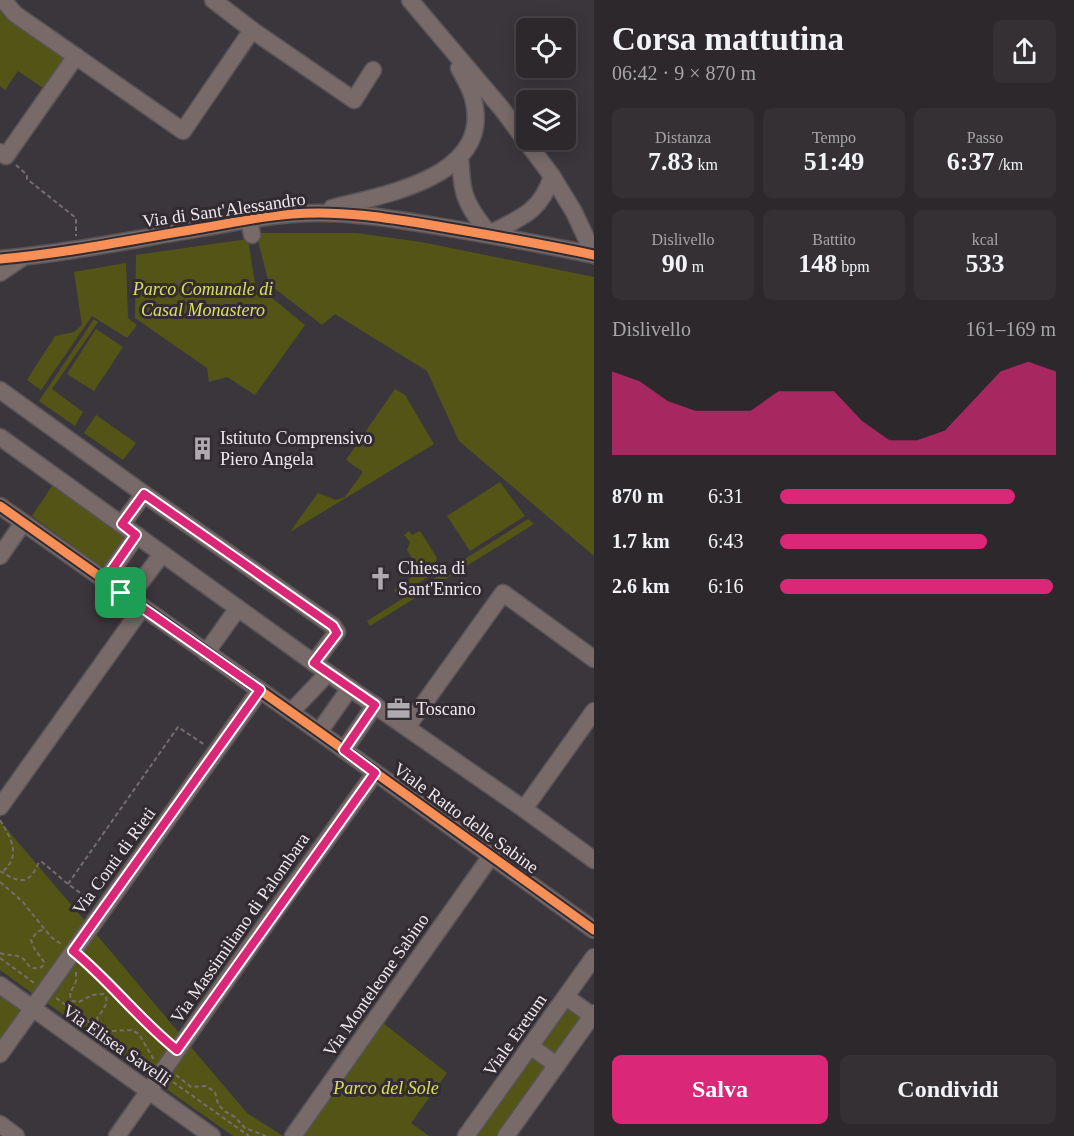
<!DOCTYPE html>
<html lang="it">
<meta charset="utf-8">
<style>
body{margin:0;font-family:"Times New Roman",serif;background:#343034;color:#f1f3f6;height:100vh;display:flex;flex-direction:column;font-size:22px;white-space:nowrap}
*{box-sizing:border-box;margin:0}
p{font-size:20px;color:#a6a6a9}
.icon{flex:none;width:33px;height:33px;fill:none;stroke:currentColor;stroke-width:2;stroke-linecap:round;stroke-linejoin:round}
.map{position:relative;flex:1;overflow:hidden}
.sheet{display:flex;flex-direction:column;background:#2c282c;width:480px}
.sheet>*{flex:none}
.buttons{position:absolute;left:516px;top:18px;display:grid;gap:12px}
.buttons a{display:grid;place-items:center;width:60px;height:60px;border-radius:9px;background:#2c282c;box-shadow:0 3px 15px #0003,0 0 0 2px #484448;font-size:30px}
.pin{position:absolute;display:grid;place-items:center;width:51px;height:51px;color:#fff;margin:-26px;border-radius:12px;box-shadow:0 3px 9px #0006}
.round{display:grid;place-items:center;flex:none;width:63px;height:63px;border-radius:9px;background:#343034}
.head{display:flex;align-items:center;justify-content:space-between;height:102px;padding:0 18px}
h1{font-size:33px;font-weight:700;line-height:45px}
.metrics{display:grid;grid-template-columns:repeat(3,1fr);gap:9px;height:102px;padding:6px 18px}
.metrics div{display:grid;align-content:center;border-radius:9px;background:#343034;text-align:center}
.metrics b{font-size:26px;font-weight:700}
.metrics small{font-size:16px;font-weight:400}
.metrics p{font-size:16px}
.chart{height:168px;padding:12px 18px}
.chart p{display:flex;justify-content:space-between}
.chart svg{width:100%;height:108px;margin-top:6px;fill:#db2777;opacity:.7}
.action{display:flex;gap:12px;margin-top:auto;padding:12px 18px}
.action a{flex:1;height:69px;border-radius:9px;background:#db2777;color:#fff;font-size:24px;font-weight:700;line-height:69px;text-align:center}
.action a+a{background:#343034;color:#f1f3f6}
ul{padding:0 18px;list-style:none;font-size:20px}
li{display:grid;grid-template-columns:96px 72px 1fr;align-items:center;height:45px}
li i{height:15px;border-radius:8px;background:#db2777}
main{display:flex;flex:1;min-height:0}
.map>svg:first-child{display:block}
</style>
<main>
<div class="map">
<svg width="594" height="1136" viewBox="0 0 594 1136">
<rect width="100%" height="100%" fill="#3b363b"/>
<!-- green -->
<g fill="#535517">
<path d="M0,11L4,16L65,56L43,88L18,71L5,90L0,86Z"/>
<path d="M256,233H356L421,242L594,277V556L459,441L427,371L335,314L322,325L269,284Z"/>
<path d="M248,239L255,284L305,325L255,395L227,377L209,382L207,368L135,318L136,255Z"/>
<path d="M126,263L128,318L137,325L127,338L92,316L41,390L27,380L55,336L74,332L82,325L74,272Z"/>
<path d="M94,319L98,322L52,389L83,412L75,426L39,401Z"/>
<path d="M96,329L123,347L94,391L67,374Z"/>
<path d="M395,389L405,395L434,444L290,532L318,493L336,500L345,497L363,472L346,460Z"/>
<path d="M96,415L136,443L123,460L84,433Z"/>
<path d="M500,482L525,516L470,551L447,516Z"/>
<path d="M52,486L94,515L129,535L106,571L72,548L73,546L32,516Z"/>
<path d="M528,519L534,524L370,626L367,621Z"/>
<path d="M409,531L412,535L420,531L437,558L431,575L399,596L394,590L420,571L407,550L410,542L404,535Z"/>
<path d="M0,821L85,921L33,994L0,970Z"/>
<path d="M96,934L180,1034L149,1076L47,1003Z"/>
<path d="M0,994L23,1010L0,1042Z"/>
<path d="M565,1006L583,1019L555,1058L538,1045Z"/>
<path d="M383,1023L447,1073L411,1123L429,1136H302Z"/>
<path d="M191,1047L247,1113L283,1136H233L162,1086Z"/>
<path d="M530,1055L548,1068L498,1136H473Z"/>
</g>
<g fill="none" stroke-linecap="round" stroke-linejoin="round">
<defs>
<g id="minor">
<path d="M3,0L15,14L183,131L252,30"/>
<path d="M213,0L252,30L354,100L373,70"/>
<path d="M410,0L502,109L552,176L574,212L594,255"/>
<path d="M0,152L6,156L76,56"/>
<path d="M460,157C461,166 461,177 463,187C466,205 478,219 489,234"/>
<path d="M332,208C386,194 494,177 473,98C470,87 464,78 459,68"/>
<path d="M249,219L252,235"/>
<path d="M489,234C520,218 541,212 552,176"/>
<path d="M0,259C68,253 135,239 202,228C232,223 262,216 292,214C341,210 389,218 437,226C490,235 542,244 594,255"/>
<path d="M0,273L22,258"/>
<path d="M0,390L144,494L333,626L337,632L314,663"/>
<path d="M0,437L328,673L524,809L594,860"/>
<path d="M0,506L319,732L594,930"/>
<path d="M122,524L144,494"/>
<path d="M0,556L23,523"/>
<path d="M104,581L137,535"/>
<path d="M129,598L162,554"/>
<path d="M206,653L238,608"/>
<path d="M291,712L328,673"/>
<path d="M407,727L503,593L594,659"/>
<path d="M319,732L350,688"/>
<path d="M344,750L375,705"/>
<path d="M0,807L142,608"/>
<path d="M524,809L594,711"/>
<path d="M0,985L212,1136"/>
<path d="M566,997L594,1017"/>
<path d="M531,1047L557,1065"/>
<path d="M0,1054L260,690"/>
<path d="M0,1124L16,1136"/>
<path d="M117,1136L271,917L375,773"/>
<path d="M293,1136L491,856"/>
<path d="M466,1136L594,957"/>
<path d="M506,1136L594,1013"/>
</g>
</defs>
<!-- minor casing -->
<use href="#minor" stroke="#575357" stroke-width="19"/>
<!-- path -->
<g stroke="#766d6e" stroke-width="2" stroke-dasharray="4.5 3" stroke-linecap="butt">
<path d="M16,165L27,175V179L76,218V236"/>
<path d="M0,820C11,838 22,856 2,872"/>
<path d="M0,871C20,883 29,886 39,862H42L68,884L93,902"/>
<path d="M0,882L22,901L51,937L61,944"/>
<path d="M68,884L178,727L205,745"/>
<path d="M0,953C7,956 14,954 20,957C30,961 25,970 40,968L44,965V962L34,948L31,940L37,932L44,929"/>
<path d="M0,958L34,983"/>
<path d="M85,961L166,1041"/>
<path d="M76,972C76,973 76,980 76,981C74,989 67,992 72,1001L79,1002L92,995L104,994C111,1002 102,1011 97,1018L99,1023L112,1031L132,1030L139,1034L154,1060"/>
<path d="M56,998L149,1065"/>
<path d="M176,1075L191,1087L206,1086L215,1092L218,1104L224,1111L235,1117L245,1128L266,1136"/>
<path d="M173,1082L249,1136"/>
</g>
<!-- minor -->
<use href="#minor" stroke="#776a69" stroke-width="16"/>
<defs>
<g id="cycleway">
<path d="M0,259C68,253 135,239 202,228C232,223 262,216 292,214C341,210 389,218 437,226C490,235 542,244 594,255"/>
<path d="M0,506L319,732L594,930"/>
</g>
</defs>
<!-- cycleway casing -->
<use href="#cycleway" stroke="#322b32" stroke-width="13"/>
<!-- cycleway -->
<use href="#cycleway" stroke="#f78f57" stroke-width="9"/>
</g>
<g fill="none" stroke-linecap="round" stroke-linejoin="round">
<defs>
<path id="route" d="M144,494L333,626L337,633L314,663L375,705L344,750L375,773L177,1050C139,1020 110,981 73,951L260,690L104,581L136,535L122,524Z"/>
</defs>
<!-- route casing -->
<use href="#route" stroke="#fff" stroke-width="12"/>
<!-- route -->
<use href="#route" stroke="#db2777" stroke-width="8"/>
</g>
<!-- icons -->
<defs>
<symbol id="building-bare" viewBox="-9 -9 18 18"><path d="M-4-6H4V6H1V3H-1V6H-4ZM-2.5-4.3h1.7v1.8h-1.7ZM.8-4.3h1.7v1.8H.8ZM-2.5-1h1.7V.8h-1.7ZM.8-1h1.7V.8H.8Z" fill="#afaaaf" stroke="#322b32" stroke-width="2.5" paint-order="stroke"/></symbol>
<symbol id="church-bare" viewBox="-9 -9 18 18"><path d="M-1.2-6h2.4v3.5h3.3v2.4h-3.3V6h-2.4V-.1h-3.3v-2.4h3.3Z" fill="#afaaaf" stroke="#322b32" stroke-width="2.5" paint-order="stroke"/></symbol>
<symbol id="office-bare" viewBox="-9 -9 18 18"><path d="M-6-3h4V-5.5h4V-3h4V5H-6ZM-1-4.5V-3h2v-1.5ZM-6 0V1H6V0Z" fill="#afaaaf" stroke="#322b32" stroke-width="2.5" paint-order="stroke"/></symbol>
</defs>
<g fill-rule="evenodd">
<use href="#building-bare" x="186" y="432" width="33" height="33"/>
<use href="#church-bare" x="364" y="562" width="33" height="33"/>
<use href="#office-bare" x="382" y="692" width="33" height="33"/>
</g>
<g text-anchor="middle" dominant-baseline="central" stroke-width="6" stroke-linejoin="round" paint-order="stroke">
<!-- street labels -->
<g font-size="18" fill="#eee9ed" stroke="#322b32">
<text transform="translate(224 210) rotate(-8)">Via di Sant'Alessandro</text>
<text transform="translate(466 818) rotate(36)">Viale Ratto delle Sabine</text>
<text transform="translate(114 861) rotate(-54)">Via Conti di Rieti</text>
<text transform="translate(240 928) rotate(-55)">Via Massimiliano di Palombara</text>
<text transform="translate(376 985) rotate(-55)">Via Monteleone Sabino</text>
<text transform="translate(515 1035) rotate(-55)">Viale Eretum</text>
<text transform="translate(117 1045) rotate(35)">Via Elisea Savelli</text>
</g>
<!-- park labels -->
<g font-size="18" font-style="italic" fill="#d9e058" stroke="#322b32">
<text x="203" y="289">Parco Comunale di<tspan x="203" dy="21">Casal Monastero</tspan></text>
<text x="386" y="1088">Parco del Sole</text>
</g>
<!-- poi labels -->
<g font-size="18" fill="#eee9ed" stroke="#322b32" text-anchor="start">
<text x="220" y="438">Istituto Comprensivo<tspan x="220" dy="21">Piero Angela</tspan></text>
<text x="398" y="568">Chiesa di<tspan x="398" dy="21">Sant'Enrico</tspan></text>
<text x="416" y="709">Toscano</text>
</g>
</g>
</svg>
<div class="buttons">
<a><svg class="icon" aria-label="locate" viewBox="0 0 24 24"><circle cx="12" cy="12" r="6"/><path d="M12 2v4M12 18v4M2 12h4M18 12h4"/></svg></a>
<a><svg class="icon" aria-label="layers" viewBox="0 0 24 24"><path d="M12 4l9 5-9 5-9-5zM3 14l9 5 9-5"/></svg></a>
</div>
<div class="pin" style="left:121px;top:593px;background:#1e9e55"><svg class="icon" aria-label="arrive" viewBox="0 0 24 24"><path d="M6 21V4h12l-3 4 3 4H6"/></svg></div>
</div>
<section class="sheet">
<div class="head"><div><h1>Corsa mattutina</h1><p>06:42 · 9 × 870 m</p></div><a class="round"><svg class="icon" aria-label="share" viewBox="0 0 24 24"><path d="M12 15V3M7 8l5-5 5 5M5 13v7h14v-7"/></svg></a></div>
<div class="metrics">
<div><p>Distanza</p><b>7.83<small> km</small></b></div>
<div><p>Tempo</p><b>51:49</b></div>
<div><p>Passo</p><b>6:37<small> /km</small></b></div>
</div>
<div class="metrics">
<div><p>Dislivello</p><b>90<small> m</small></b></div>
<div><p>Battito</p><b>148<small> bpm</small></b></div>
<div><p>kcal</p><b>533</b></div>
</div>
<div class="chart"><p><span>Dislivello</span>161–169 m</p>
<svg viewBox="0 0 160 44" preserveAspectRatio="none"><path d="M0 44V10L10 14L20 22L30 26L40 26L50 26L60 18L70 18L80 18L90 30L100 38L110 38L120 34L130 22L140 10L150 6L160 10V44z"/></svg>
</div>
<ul>
<li><b>870 m</b>6:31<i style="width:85%"></i></li>
<li><b>1.7 km</b>6:43<i style="width:75%"></i></li>
<li><b>2.6 km</b>6:16<i style="width:99%"></i></li>
</ul>
<div class="action"><a>Salva</a><a>Condividi</a></div>
</section>
</main>
